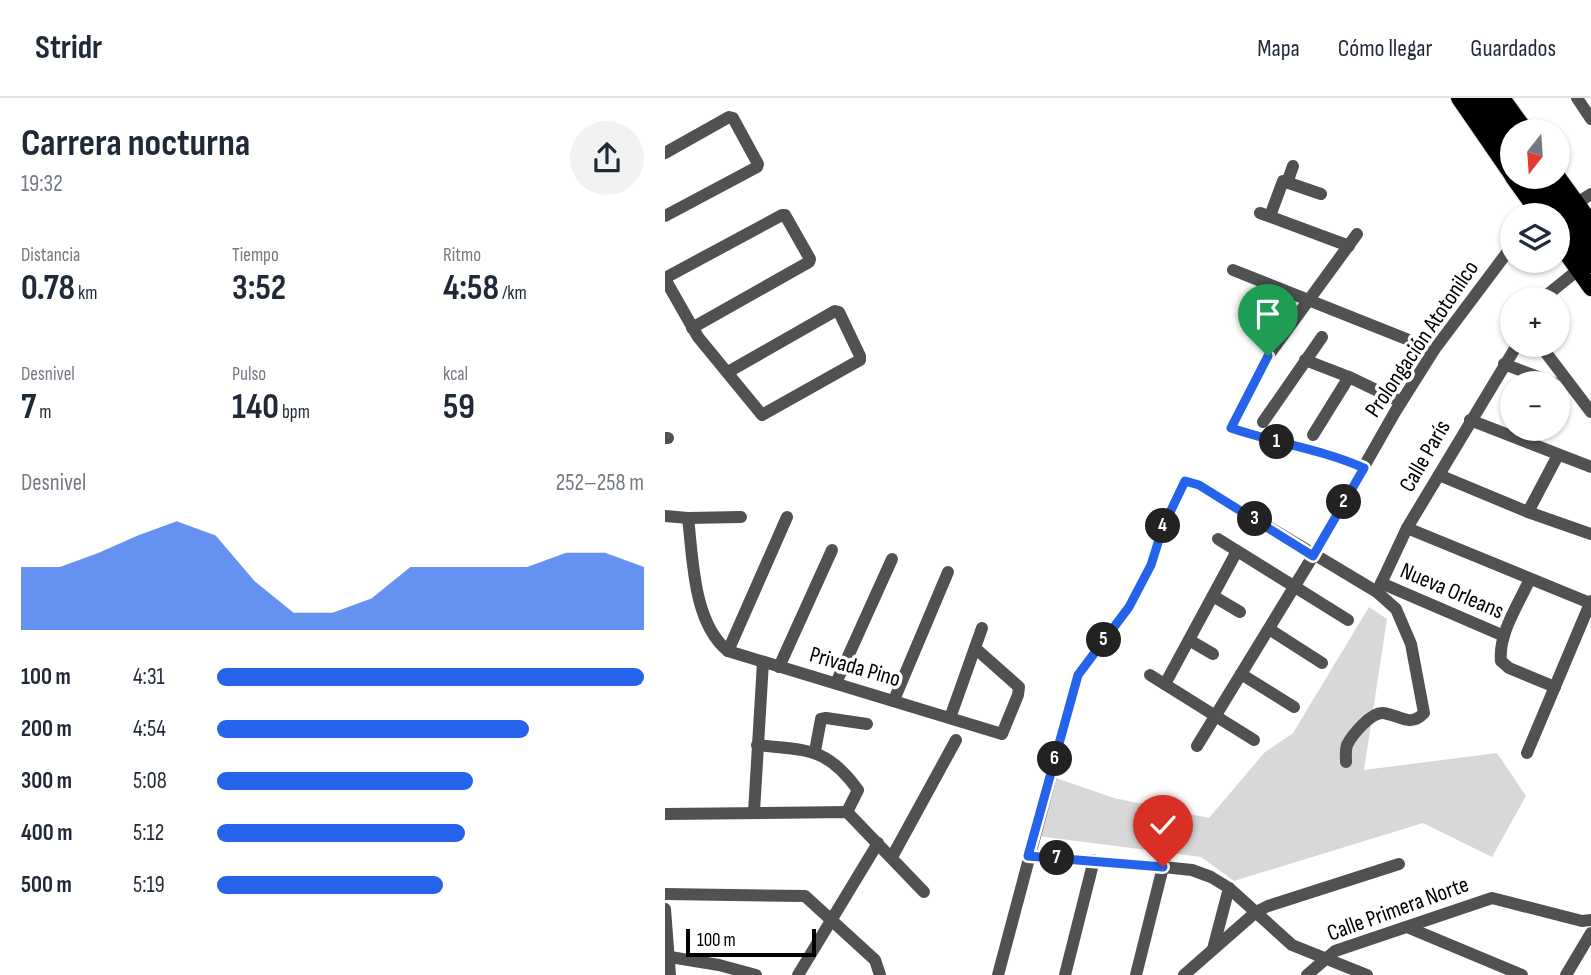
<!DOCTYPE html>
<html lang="es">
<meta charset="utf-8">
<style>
body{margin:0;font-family:"Sofia Sans Condensed",sans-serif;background:#f2f2f3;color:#1f2937;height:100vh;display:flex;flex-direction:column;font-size:26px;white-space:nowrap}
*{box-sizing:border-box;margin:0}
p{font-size:23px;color:#747a83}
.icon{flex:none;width:38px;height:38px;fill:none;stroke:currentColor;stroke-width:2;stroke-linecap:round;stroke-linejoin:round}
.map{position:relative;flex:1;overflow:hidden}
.side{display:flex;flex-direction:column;background:#fff;width:665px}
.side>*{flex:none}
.needle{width:46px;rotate:197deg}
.tools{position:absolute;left:835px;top:21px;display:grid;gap:14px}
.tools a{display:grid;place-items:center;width:70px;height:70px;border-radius:50%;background:#fff;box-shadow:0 2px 5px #0004;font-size:35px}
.scale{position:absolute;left:21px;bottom:18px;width:130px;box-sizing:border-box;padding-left:7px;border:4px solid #000;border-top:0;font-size:19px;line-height:24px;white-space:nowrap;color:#000;-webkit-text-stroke:5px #fff;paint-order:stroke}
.pin{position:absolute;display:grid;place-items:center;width:60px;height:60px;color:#fff;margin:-72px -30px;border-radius:50% 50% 50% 0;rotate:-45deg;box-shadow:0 0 7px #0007}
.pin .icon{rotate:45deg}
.km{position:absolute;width:35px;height:35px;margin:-18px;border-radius:50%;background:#222;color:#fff;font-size:19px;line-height:35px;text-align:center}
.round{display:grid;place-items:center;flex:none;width:74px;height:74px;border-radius:37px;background:#f2f2f3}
.head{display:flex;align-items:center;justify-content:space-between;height:119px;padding:0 21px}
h1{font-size:38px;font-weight:700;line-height:52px}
.stats{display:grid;grid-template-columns:repeat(3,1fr);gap:10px;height:119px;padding:7px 21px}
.stats div{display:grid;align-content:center}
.stats b{font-size:35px;font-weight:700}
.stats small{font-size:19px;font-weight:400}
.stats p{font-size:19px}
.chart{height:196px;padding:14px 21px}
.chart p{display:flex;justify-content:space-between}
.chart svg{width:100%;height:126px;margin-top:7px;fill:#2563eb;opacity:.7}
ul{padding:0 21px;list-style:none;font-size:23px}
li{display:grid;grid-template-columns:112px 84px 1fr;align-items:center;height:52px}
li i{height:18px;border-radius:9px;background:#2563eb}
header{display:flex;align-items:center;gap:42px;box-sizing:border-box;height:98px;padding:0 35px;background:#fff;border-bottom:2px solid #e0e1e3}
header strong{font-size:33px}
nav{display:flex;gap:38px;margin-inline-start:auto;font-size:24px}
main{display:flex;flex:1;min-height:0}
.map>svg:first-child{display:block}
</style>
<header>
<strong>Stridr</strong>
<nav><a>Mapa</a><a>Cómo llegar</a><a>Guardados</a></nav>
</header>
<main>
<section class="side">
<div class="head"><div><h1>Carrera nocturna</h1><p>19:32</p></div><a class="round"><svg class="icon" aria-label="share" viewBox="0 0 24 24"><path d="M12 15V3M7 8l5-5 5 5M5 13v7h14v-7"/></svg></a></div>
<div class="stats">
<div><p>Distancia</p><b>0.78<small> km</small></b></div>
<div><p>Tiempo</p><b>3:52</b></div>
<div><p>Ritmo</p><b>4:58<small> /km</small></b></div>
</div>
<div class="stats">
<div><p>Desnivel</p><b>7<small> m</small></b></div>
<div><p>Pulso</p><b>140<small> bpm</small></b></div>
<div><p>kcal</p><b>59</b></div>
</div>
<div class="chart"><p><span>Desnivel</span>252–258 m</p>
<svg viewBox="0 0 160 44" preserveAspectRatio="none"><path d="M0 44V22L10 22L20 17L30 11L40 6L50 11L60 27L70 38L80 38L90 33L100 22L110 22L120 22L130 22L140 17L150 17L160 22V44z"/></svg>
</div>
<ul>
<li><b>100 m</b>4:31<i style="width:100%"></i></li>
<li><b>200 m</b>4:54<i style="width:73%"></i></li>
<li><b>300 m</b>5:08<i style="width:60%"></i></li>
<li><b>400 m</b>5:12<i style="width:58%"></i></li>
<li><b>500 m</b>5:19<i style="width:53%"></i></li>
</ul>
</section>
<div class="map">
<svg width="926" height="877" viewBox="0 0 926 877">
<rect width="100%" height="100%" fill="#fff"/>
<!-- green -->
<path fill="#d8d8d8" d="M704,509L722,521L699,672L832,655L861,698L827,759L758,725L569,783L536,759L365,737L388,679L449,700L544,720L599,655L628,635Z"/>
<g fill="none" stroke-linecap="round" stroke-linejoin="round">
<defs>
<g id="major">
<path d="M794,0L847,77"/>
<path d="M807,0L847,56"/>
<path d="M823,0L847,34"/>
<path d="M837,0L861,33"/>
<path d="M892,78L926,125"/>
<path d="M848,79L875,117"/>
<path d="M863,79L891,117"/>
<path d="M879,79L926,146"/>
<path d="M892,120L926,167"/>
<path d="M892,142L926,190"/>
</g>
</defs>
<!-- major casing -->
<use href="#major" stroke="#dbdbdb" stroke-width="18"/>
<!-- minor -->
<g stroke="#515151" stroke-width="12">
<path d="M912,0L926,21"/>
<path d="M0,55L64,19L68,20L93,66L92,69L0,118"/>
<path d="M622,85L628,68"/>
<path d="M912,105L926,96"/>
<path d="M595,115L684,148"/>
<path d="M605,118L618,83L656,96"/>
<path d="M692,136L603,258L566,330C610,345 656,351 699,370"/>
<path d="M568,172L769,252"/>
<path d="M0,180L117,117H120L145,161L144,164L27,230"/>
<path d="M0,181L33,239L97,317L195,262V258L174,214L170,213L63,274"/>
<path d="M877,201L913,172"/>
<path d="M875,247L926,314"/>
<path d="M640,262L684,279L736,304"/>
<path d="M839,266L889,285"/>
<path d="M805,322L926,369"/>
<path d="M598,324L657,239"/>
<path d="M648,337L684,279"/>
<path d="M0,340H3"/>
<path d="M774,377L863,414L926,436"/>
<path d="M863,414L893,357"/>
<path d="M0,418L23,420L76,419"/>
<path d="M23,420C28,461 28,525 63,553L337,636L353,597L354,589L310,550"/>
<path d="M742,430L925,505"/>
<path d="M553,441L683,522"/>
<path d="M865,481C854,505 833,536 836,563L844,570L890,589"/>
<path d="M716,485L839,538"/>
<path d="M712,494L742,430L852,247"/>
<path d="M548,498L575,514"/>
<path d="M604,531L657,565"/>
<path d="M524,542L548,556"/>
<path d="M63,553L122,419"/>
<path d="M114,569L167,452"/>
<path d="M576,576L629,609"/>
<path d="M485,577L589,642"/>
<path d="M171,585L227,461"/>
<path d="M500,586L572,453"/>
<path d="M229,602L283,474"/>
<path d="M285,620L317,530"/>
<path d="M92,647C142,653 161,648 193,692L182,714"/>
<path d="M532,648L648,458L730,314L769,252L847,148"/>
<path d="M150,653L156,621L161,620L202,626"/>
<path d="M862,655L926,503"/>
<path d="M89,714L98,564"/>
<path d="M0,716L182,714L259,794"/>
<path d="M363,758L498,769L527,772L546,779L564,790L627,847L702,877"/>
<path d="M227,759L291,642"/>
<path d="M0,796L140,798L210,862L215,877"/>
<path d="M0,811L5,877"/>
<path d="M742,829L857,877"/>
<path d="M548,851L564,790"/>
<path d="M5,859L54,867L91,877"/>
<path d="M133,877L213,745"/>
<path d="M333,877L413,577L464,509L486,467L498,429L520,383L534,387L712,494L731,511L746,546L759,615C745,630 735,617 718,615C706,614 687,637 682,647C680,653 681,658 681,664"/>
<path d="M400,877L429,762"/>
<path d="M471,877L498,769"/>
<path d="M519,877L591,814L603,808L734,766"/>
<path d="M642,877L670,853L827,800L917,823L926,822"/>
<path d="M901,877L926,835"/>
</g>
<!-- major -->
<use href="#major" stroke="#000" stroke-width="16"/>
</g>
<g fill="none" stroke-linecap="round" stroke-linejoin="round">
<defs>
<path id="route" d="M498,769L363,758L413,577L464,509L486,467L498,429L520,383L534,387L648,458L699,370C656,351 610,345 566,330L603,258"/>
</defs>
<!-- route casing -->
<use href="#route" stroke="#fff" stroke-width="14"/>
<!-- route -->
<use href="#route" stroke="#2563eb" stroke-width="9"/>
</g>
<g text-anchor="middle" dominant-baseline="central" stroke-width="7" stroke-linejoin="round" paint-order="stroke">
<!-- street labels -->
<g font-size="23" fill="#000" stroke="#fff">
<text transform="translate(757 241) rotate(-56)">Prolongación Atotonilco</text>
<text transform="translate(760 358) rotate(-60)">Calle París</text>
<text transform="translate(787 493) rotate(23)">Nueva Orleans</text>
<text transform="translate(190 569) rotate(16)">Privada Pino</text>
<text transform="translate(733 811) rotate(-20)">Calle Primera Norte</text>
</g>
</g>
</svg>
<div class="tools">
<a><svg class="needle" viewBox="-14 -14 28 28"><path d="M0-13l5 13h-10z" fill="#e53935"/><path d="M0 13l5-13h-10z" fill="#747a83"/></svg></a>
<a><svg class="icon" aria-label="layers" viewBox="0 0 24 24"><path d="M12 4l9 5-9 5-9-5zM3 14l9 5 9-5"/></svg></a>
<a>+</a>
<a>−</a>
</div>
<div class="scale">100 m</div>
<div class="pin" style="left:603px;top:258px;background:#1e9e55"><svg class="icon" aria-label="arrive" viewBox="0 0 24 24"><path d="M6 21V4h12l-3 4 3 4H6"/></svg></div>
<div class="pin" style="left:498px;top:769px;background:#d93025"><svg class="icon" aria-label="check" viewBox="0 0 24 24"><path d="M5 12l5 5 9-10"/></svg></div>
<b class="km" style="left:612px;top:344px">1</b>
<b class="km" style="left:679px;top:404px">2</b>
<b class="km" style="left:590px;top:421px">3</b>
<b class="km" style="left:498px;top:428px">4</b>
<b class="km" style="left:439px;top:542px">5</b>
<b class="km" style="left:390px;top:661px">6</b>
<b class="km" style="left:392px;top:760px">7</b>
</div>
</main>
